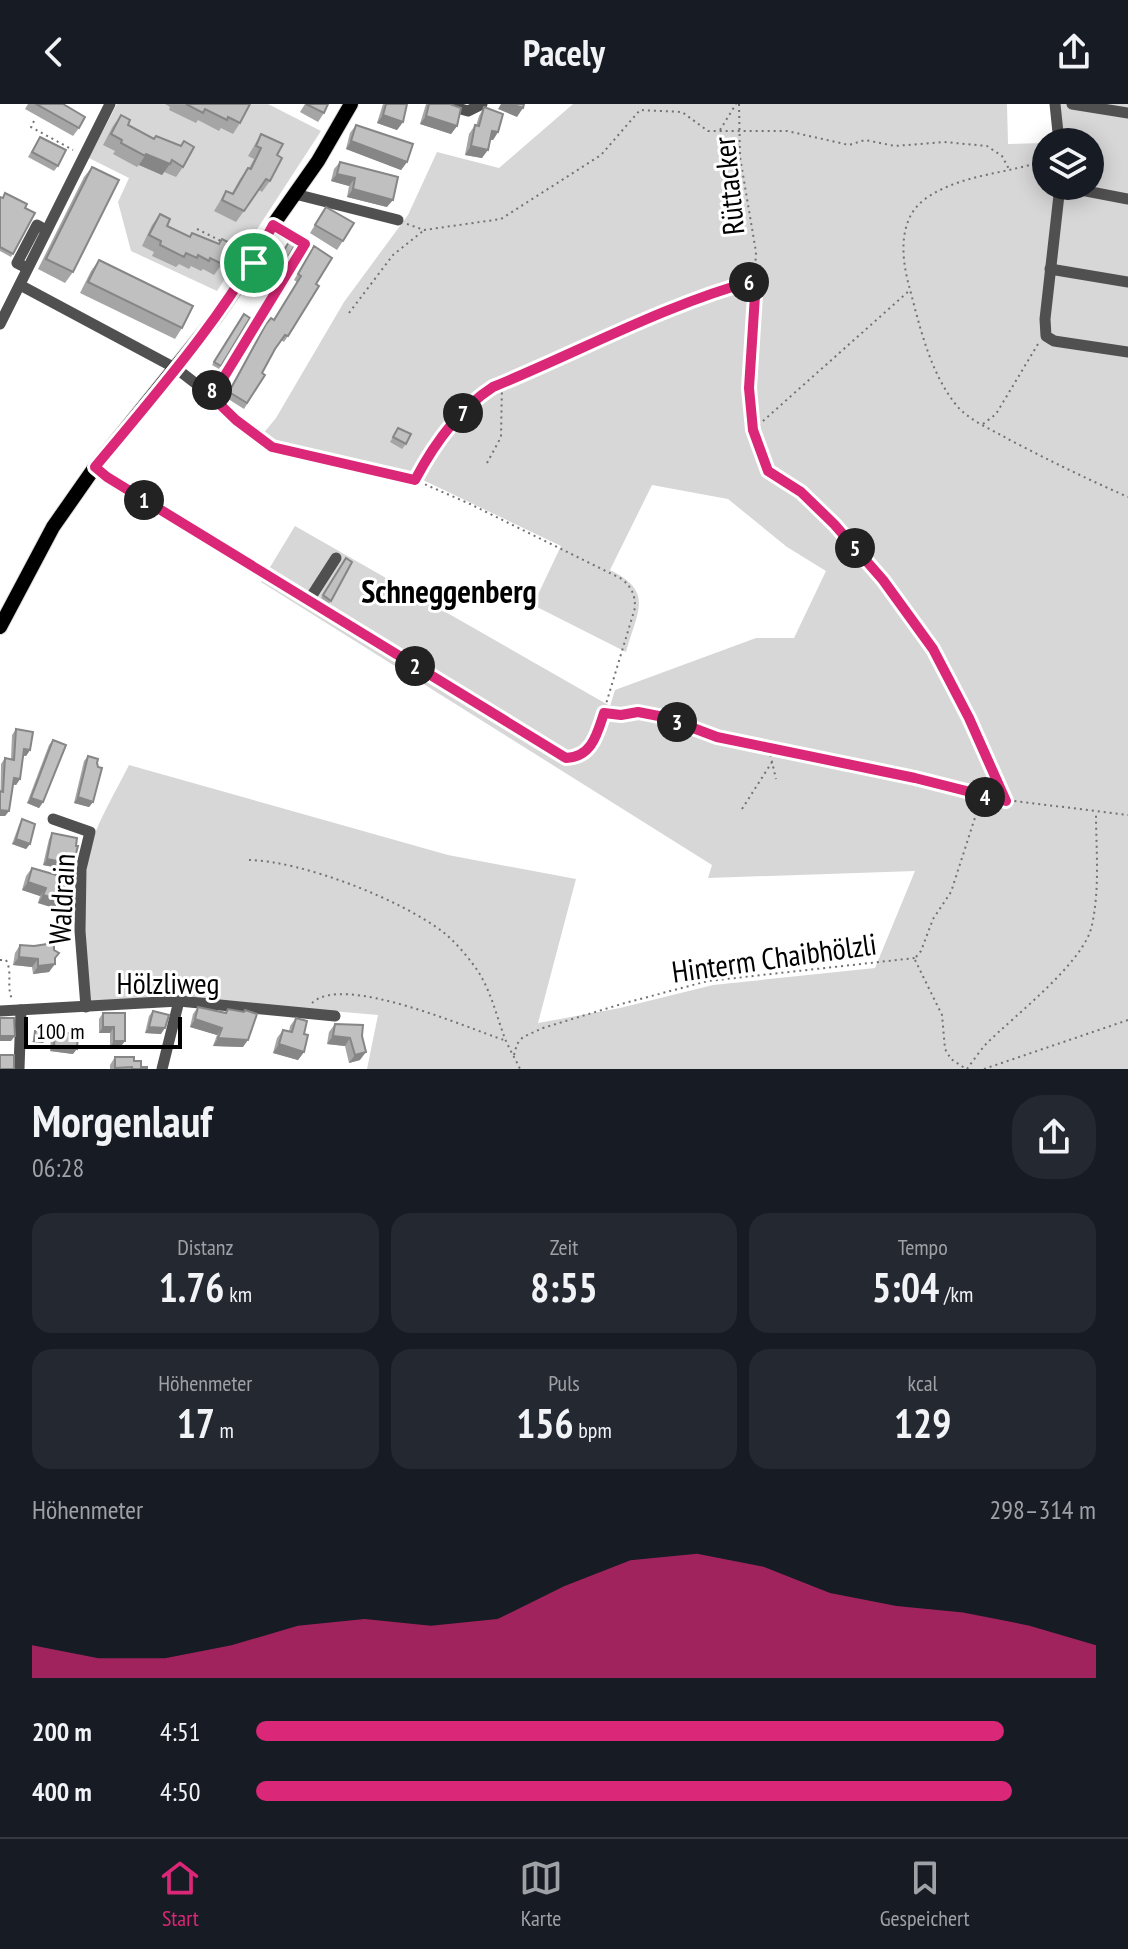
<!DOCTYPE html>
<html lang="de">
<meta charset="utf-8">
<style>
body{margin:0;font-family:"PT Sans Narrow",sans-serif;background:#242831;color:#f1f3f6;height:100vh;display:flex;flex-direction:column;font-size:30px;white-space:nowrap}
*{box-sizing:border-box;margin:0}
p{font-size:26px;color:#9ea1a6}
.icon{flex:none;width:44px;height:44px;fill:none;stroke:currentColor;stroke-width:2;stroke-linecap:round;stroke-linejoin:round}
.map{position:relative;height:965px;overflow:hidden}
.drawer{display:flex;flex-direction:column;background:#171b24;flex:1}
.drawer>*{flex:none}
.buttons{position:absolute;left:1032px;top:24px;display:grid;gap:16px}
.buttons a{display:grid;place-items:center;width:72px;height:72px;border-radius:50%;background:#171b24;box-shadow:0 4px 20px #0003;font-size:40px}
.scale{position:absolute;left:24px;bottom:20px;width:158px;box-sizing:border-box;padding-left:8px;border:4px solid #000;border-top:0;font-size:22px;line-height:28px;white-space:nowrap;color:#000;-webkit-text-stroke:6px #fff;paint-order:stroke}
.pin{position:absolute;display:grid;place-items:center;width:68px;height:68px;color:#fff;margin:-34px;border:4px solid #fff;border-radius:50%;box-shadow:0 2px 8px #0007}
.km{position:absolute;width:40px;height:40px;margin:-20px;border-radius:50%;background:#222;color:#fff;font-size:22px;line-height:40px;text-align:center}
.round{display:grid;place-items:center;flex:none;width:84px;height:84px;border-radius:32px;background:#242831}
.overview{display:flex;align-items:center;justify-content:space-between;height:136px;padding:0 32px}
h1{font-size:44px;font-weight:700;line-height:60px}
.metrics{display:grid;grid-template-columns:repeat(3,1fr);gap:12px;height:136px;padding:8px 32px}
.metrics div{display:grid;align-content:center;border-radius:20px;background:#242831;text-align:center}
.metrics b{font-size:40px;font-weight:700}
.metrics small{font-size:22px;font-weight:400}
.metrics p{font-size:22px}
.chart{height:224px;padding:16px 32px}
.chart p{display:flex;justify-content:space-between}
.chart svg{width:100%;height:144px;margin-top:8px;fill:#db2777;opacity:.7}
ul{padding:0 32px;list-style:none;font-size:26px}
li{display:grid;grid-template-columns:128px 96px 1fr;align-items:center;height:60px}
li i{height:20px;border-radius:10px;background:#db2777}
header{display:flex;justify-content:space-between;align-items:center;height:104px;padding:0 32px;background:#171b24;font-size:36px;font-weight:700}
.dock{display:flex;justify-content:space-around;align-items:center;height:112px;border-top:2px solid #363941;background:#171b24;font-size:22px;color:#9ea1a6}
.dock a{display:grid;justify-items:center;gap:4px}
.dock .selected{color:#db2777}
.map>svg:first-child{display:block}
</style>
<header><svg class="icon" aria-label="back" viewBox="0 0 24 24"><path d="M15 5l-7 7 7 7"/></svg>Pacely<svg class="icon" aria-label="share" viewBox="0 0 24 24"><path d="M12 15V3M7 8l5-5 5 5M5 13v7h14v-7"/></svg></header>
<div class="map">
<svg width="1128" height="965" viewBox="0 0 1128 965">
<rect width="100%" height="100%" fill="#fff"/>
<!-- green -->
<g fill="#d7d7d7">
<path d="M117,0H268L321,27L217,187L131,147L118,98L129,74L89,54Z"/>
<path d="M573,0H1007L1008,40L1046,39V82H1055L1041,228L1051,242L1128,252V965H367L378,911L181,894L90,899C87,847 76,776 96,727C105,705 118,683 129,661L448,751L576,775L538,919L620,904L713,881L875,864L915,767L708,774L712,761L261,478L295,422L610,602L615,586L756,534H794L826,467L787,443L728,395L652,381L610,466C655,488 637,507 626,548L533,501L561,442L423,376L279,342L262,331L276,314L344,198L408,111L437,48L499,64Z"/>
<path d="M1059,0H1128V245L1054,232L1048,223L1062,82H1090V38H1063Z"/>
</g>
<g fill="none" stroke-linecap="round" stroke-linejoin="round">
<defs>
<path id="major" d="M0,523L53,423L95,363L216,213L254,159L273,121L318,57L351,0"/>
</defs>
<!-- major casing -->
<use href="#major" stroke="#dbdbdb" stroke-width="16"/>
<!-- path -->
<g stroke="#727272" stroke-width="2" stroke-dasharray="2 4" stroke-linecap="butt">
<path d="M739,0L740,53L756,148L749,284L753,326L758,344L768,367L801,388L834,420L883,476L933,545L969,614L989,664L1006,697"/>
<path d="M34,17L31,23L73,46"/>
<path d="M720,26L736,0"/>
<path d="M1046,56C1007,70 960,70 925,95C899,114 901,150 908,178C919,219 929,268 957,302C970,317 991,325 1008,335C1048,356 1087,375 1128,393"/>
<path d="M407,120L424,126L501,115L601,51L640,6L682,8L708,27H787L849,41L865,36L895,42L944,38L987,42L1002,52L1010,67"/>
<path d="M197,125L221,137"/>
<path d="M285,128L296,135"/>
<path d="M229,145L245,153"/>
<path d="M349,209L393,151L423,127"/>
<path d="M218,298L272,343L415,376L470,400L622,475C632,484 635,490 635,504L596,633L590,645L575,654L557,651L329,509"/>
<path d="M983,320L996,310L1038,240"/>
<path d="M754,325L910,186"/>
<path d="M487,359L501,333L502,280"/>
<path d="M416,375C434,339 459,305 493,283C581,248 664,201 756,176"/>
<path d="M606,609L621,611L638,608L664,613L717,633L915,674L982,693L1128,711"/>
<path d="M769,645L776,675"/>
<path d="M742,705L772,658"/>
<path d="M249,756C302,757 400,795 443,828C453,836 464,848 472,859C489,880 495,907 504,932C508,943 515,954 520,965"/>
<path d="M916,853L921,847L933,815L951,788L981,695"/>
<path d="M0,856H6C13,869 6,882 12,895"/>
<path d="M915,856L942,911L945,945L951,955L966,965"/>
<path d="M312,899C343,869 467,924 504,936"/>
<path d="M514,951L517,940L523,933L543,924L625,899L708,877L915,854"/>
<path d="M967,965C973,957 979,948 986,940C1014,912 1085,858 1092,821C1100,784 1096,745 1096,709"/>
<path d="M984,965L1128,916"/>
</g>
<!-- minor -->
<g stroke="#505050" stroke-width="11">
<path d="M443,0L468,7L482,0"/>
<path d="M1055,0L1059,38"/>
<path d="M1072,0L1128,9"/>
<path d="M1060,82L1045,215L1046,232L1054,237L1128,248"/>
<path d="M1060,82L1128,95"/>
<path d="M295,90L398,116"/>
<path d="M27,164L17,159L37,121L46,126"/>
<path d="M1050,165L1128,178"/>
<path d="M20,181L177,265L208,289L219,281L305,140"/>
<path d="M0,220L110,0"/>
<path d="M95,363L107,373L318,502"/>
<path d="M309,496L336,454"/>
<path d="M53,715L90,728L81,765L80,827L86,903"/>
<path d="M0,907L179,897L335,912"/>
<path d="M19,965L21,906"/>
<path d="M162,965L179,897"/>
</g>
<!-- major -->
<use href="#major" stroke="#000" stroke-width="14"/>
</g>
<!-- wall -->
<g fill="#a5a5a5">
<path d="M28,0H63L79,24L73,32L25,5Z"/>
<path d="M165,0H250L240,19L233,30L221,24L219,27L198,16L196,19L169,6L170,3Z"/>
<path d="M305,0H328L324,9L318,18L300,8Z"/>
<path d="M383,0H407L403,18L397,26L377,19Z"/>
<path d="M426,0H450L457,22L451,30L420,20Z"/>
<path d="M484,3L498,28L493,36H490L482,54L465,51L469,30L475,21L476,22L479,12Z"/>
<path d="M121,11L128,21L183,63L176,73L164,68L162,71L139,61L137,63L113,50L115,47L103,41L113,22Z"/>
<path d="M356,21L407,58L401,66L346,45L350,29Z"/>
<path d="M261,30L277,51L270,77L262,88L259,86L236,118L214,107L226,87L232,89L240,75L248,64H249L254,55L248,52Z"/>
<path d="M40,33L58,62L54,67L28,53Z"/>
<path d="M340,58L387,103L347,93L349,82L331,77L334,65Z"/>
<path d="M92,63L73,168L65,179L38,165L84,73Z"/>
<path d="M0,93L35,109L11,153L0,147Z"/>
<path d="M326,103L343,137L337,146L310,129Z"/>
<path d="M160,110L167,122L189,133L218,140L222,135V160L214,171L203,165L201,167L191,162L189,165L179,160L176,163L152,152L154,148L142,142L152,121Z"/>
<path d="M310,148L316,180L288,232L284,238L281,236L275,245L262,269L265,271L244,305L225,293L263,226L271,214L274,216L297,178L294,176Z"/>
<path d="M99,156L182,224L175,235L80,189L91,167Z"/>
<path d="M244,210L250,214L219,265L212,261Z"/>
<path d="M398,324L406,340L402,345L390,338Z"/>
<path d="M346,454L352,458L329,500L321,494Z"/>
<path d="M16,625L30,646L26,652L23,651L20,675L16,681L13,680L9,707L5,712H0L1,660L5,654L11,655L12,631Z"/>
<path d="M53,636L43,698L39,704L27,699L49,641Z"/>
<path d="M88,652L97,659L98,663L93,698L89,703L74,699L84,657Z"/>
<path d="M22,715L30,740L26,745L12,740L19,721Z"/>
<path d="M52,729L73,760L69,766L43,761L49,735Z"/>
<path d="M32,764L66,788L54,804L38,799L40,792L22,786L26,772Z"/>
<path d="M20,841L55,855L49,868L33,870L32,863L13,861L15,849Z"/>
<path d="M198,903L225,909L228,905L243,908L245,906L243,943L213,942L217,931L190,923L193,910Z"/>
<path d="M153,907L161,930L145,929L149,912Z"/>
<path d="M103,909L125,937L121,942L110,943V929H99V915Z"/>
<path d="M296,914L304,930V948L298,956L273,949L277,934L283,926L289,928L290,922Z"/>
<path d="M335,920L362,932L360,956L349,959L345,942L327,940L329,928Z"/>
<path d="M55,928L73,950L50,947L51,933Z"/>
<path d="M115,953L134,957L141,963L147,965H110V961Z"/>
</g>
<!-- shaded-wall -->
<g fill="#868686">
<path d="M501,0H511L523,4L517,13L498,5Z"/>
<path d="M383,11L403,18L397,26L377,19Z"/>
<path d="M426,12L457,22L451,30L420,20Z"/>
<path d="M492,27L498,28L493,36H487Z"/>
<path d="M351,37L407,58L401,66L346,45Z"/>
<path d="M471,42L488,46L482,54L465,51Z"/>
<path d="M146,50L170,60L162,71L139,61Z"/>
<path d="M337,70L355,74L349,82L331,77Z"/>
<path d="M353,85L393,96L387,103L347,93Z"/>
<path d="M24,645L30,646L26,652L20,651Z"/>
<path d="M14,674L20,675L16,681L10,680Z"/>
<path d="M78,693L93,698L89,703L74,699Z"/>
<path d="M31,694L43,698L39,704L27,699Z"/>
<path d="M0,706L9,707L5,712H0Z"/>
<path d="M16,735L30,740L26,745L12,740Z"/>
<path d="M47,755L73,760L69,766L43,761Z"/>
<path d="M28,778L46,784L40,792L22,786Z"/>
<path d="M43,791L60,796L54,804L38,799Z"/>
<path d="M59,849L53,857L55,860L49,868L33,870L38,862Z"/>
<path d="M19,853L38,855L32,863L13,861Z"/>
<path d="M195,915L222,924L217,931L190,923Z"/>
<path d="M103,923H114L110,929H99Z"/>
<path d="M149,923L165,924L161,930L145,929Z"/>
<path d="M0,932H15L11,937H0Z"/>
<path d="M333,932L350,934L345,942L327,940Z"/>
<path d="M218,934L248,936L243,943L213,942Z"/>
<path d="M34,936L45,937L43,939L32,938Z"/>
<path d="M114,937H125L121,942L110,943Z"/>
<path d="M279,940L304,948L298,956L273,949Z"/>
<path d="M54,942L77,945L73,950L50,947Z"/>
<path d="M366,948L360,956L349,959L355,951Z"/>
</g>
<!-- building -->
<g fill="#c0c0c0" stroke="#868686" stroke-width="2">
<path d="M36,0H63L85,13L79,24Z"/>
<path d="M186,0H250L240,19L228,13L227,16L205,5L203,9Z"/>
<path d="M306,0H328L324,9Z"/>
<path d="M386,0H407L403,18L383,11Z"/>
<path d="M429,0H450L461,4L457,22L426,12Z"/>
<path d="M511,0H524L523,4Z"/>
<path d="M484,3L503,10L498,28L492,27L488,46L471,42L475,21L479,22Z"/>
<path d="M121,11L130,16L128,21L154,35L156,32L181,42L184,37L194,43L183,63L172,56L170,60L146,50L145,52L121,39L122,36L111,30Z"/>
<path d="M356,21L413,40L407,58L351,37Z"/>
<path d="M261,30L283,40L277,51L282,54L270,77L266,75L244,107L222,96L226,87L233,90L248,64L251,65L261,44L256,42Z"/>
<path d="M40,33L66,46L58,62L32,48Z"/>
<path d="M340,58L398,73L393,96L353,85L355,74L337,70Z"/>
<path d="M92,63L119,76L73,168L46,155Z"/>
<path d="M5,89L27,100L25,104L35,109L13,150L0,143V93L3,94Z"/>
<path d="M326,103L354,119L343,137L315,121Z"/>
<path d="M160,110L170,115L167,122L190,133L192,129L219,140L222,135L232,140L222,160L210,154L209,157L198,151L197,154L186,149L184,153L160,141L161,137L149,131Z"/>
<path d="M292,133L298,136L285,158L279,154Z"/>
<path d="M314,142L332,154L316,180L319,182L288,232L285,231L275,245L262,269L265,271L247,299L229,288L266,220L271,214L274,216L301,172L298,170Z"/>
<path d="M99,156L193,202L182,224L88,178Z"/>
<path d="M244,210L250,214L221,262L214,258Z"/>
<path d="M398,324L411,330L406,340L393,333Z"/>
<path d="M346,454L352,458L331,497L323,491Z"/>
<path d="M16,625L33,628L30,646L24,645L20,675L14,674L9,707L0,706V687L3,688L5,654L14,656Z"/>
<path d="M53,636L66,641L43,698L31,694Z"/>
<path d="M88,652L98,655L97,659L98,663L102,664L93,698L78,693Z"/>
<path d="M22,715L35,720L30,740L16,735Z"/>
<path d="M52,729L77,734L76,742H78L73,760L47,755Z"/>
<path d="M32,764L70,775L66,788L63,787L60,796L43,791L46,784L28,778Z"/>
<path d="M54,839V846L59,849L55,854V860L38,862V855L19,853L20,841L34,842Z"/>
<path d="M198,903L226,909L228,905L244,908L245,906L257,910L248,936L218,934L222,924L195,915Z"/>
<path d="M153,907L169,911L165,924L149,923Z"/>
<path d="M103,909H125V937H114V923H103Z"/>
<path d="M0,914H14L15,932H0Z"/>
<path d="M296,914L307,917L304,930L308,931L304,948L279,940L283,926L292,928Z"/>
<path d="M335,920L363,921L362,932L366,948L355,951L350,934L333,932Z"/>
<path d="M35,927L45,928V937L34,936Z"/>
<path d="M55,928L78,930L77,945L54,942Z"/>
<rect x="0" y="951" width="14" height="14"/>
<path d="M115,953H134V957H141V963H147V965H132V963L115,964Z"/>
</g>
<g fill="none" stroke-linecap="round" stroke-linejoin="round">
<defs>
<path id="route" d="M273,121L305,140L219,281L208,289L236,316L272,343L415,376C434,340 459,305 493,283C581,247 664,201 756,176L749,284L753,326L768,367L801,388L834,420L883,476L933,545L969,614L1006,697L915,674L717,633L664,613L638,608L621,611L604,609C597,630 592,653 566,654L107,373L95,363C159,286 226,210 273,121Z"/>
</defs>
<!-- route casing -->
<use href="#route" stroke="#fff" stroke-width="16"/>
<!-- route -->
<use href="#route" stroke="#db2777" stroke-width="10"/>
</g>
<g text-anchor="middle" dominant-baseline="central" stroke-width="6" stroke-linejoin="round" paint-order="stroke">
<!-- street labels -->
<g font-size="30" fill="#000" stroke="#fff">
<text transform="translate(728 82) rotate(-96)">Rüttacker</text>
<text transform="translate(61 795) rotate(-87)">Waldrain</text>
<text transform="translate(774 853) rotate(-8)">Hinterm Chaibhölzli</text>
<text x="168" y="878">Hölzliweg</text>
</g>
<!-- neighbourhood labels -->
<g font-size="32" font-weight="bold" fill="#000" stroke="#fff">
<text x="449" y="487">Schneggenberg</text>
</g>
</g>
</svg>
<div class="buttons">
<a><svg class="icon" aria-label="layers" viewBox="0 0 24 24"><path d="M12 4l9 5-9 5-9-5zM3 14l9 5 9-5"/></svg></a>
</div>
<div class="scale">100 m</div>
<div class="pin" style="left:254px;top:159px;background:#1e9e55"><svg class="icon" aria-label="arrive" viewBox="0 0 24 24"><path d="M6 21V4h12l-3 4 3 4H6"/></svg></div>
<b class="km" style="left:144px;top:396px">1</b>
<b class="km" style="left:415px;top:562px">2</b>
<b class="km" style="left:677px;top:618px">3</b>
<b class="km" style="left:985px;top:693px">4</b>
<b class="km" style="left:855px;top:444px">5</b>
<b class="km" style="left:749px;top:178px">6</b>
<b class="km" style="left:463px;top:309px">7</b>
<b class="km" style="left:212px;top:286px">8</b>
</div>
<section class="drawer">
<div class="overview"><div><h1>Morgenlauf</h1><p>06:28</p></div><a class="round"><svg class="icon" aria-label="share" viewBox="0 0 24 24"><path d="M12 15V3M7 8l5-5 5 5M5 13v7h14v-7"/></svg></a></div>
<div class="metrics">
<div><p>Distanz</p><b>1.76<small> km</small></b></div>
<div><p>Zeit</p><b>8:55</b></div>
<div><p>Tempo</p><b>5:04<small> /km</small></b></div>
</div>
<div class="metrics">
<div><p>Höhenmeter</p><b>17<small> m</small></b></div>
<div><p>Puls</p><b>156<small> bpm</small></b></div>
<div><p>kcal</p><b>129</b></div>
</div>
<div class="chart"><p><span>Höhenmeter</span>298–314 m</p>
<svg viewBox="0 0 160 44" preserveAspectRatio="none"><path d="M0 44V34L10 38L20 38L30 34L40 28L50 26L60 28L70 26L80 16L90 8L100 6L110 10L120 18L130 22L140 24L150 28L160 34V44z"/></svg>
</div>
<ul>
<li><b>200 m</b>4:51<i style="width:89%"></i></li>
<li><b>400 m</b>4:50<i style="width:90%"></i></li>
</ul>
</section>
<nav class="dock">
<a class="selected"><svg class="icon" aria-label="home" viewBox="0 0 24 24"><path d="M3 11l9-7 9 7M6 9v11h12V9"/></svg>Start</a>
<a><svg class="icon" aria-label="map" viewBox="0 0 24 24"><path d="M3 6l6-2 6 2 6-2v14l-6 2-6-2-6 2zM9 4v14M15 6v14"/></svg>Karte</a>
<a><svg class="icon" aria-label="saved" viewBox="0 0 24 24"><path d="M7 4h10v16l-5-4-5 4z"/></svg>Gespeichert</a>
</nav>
